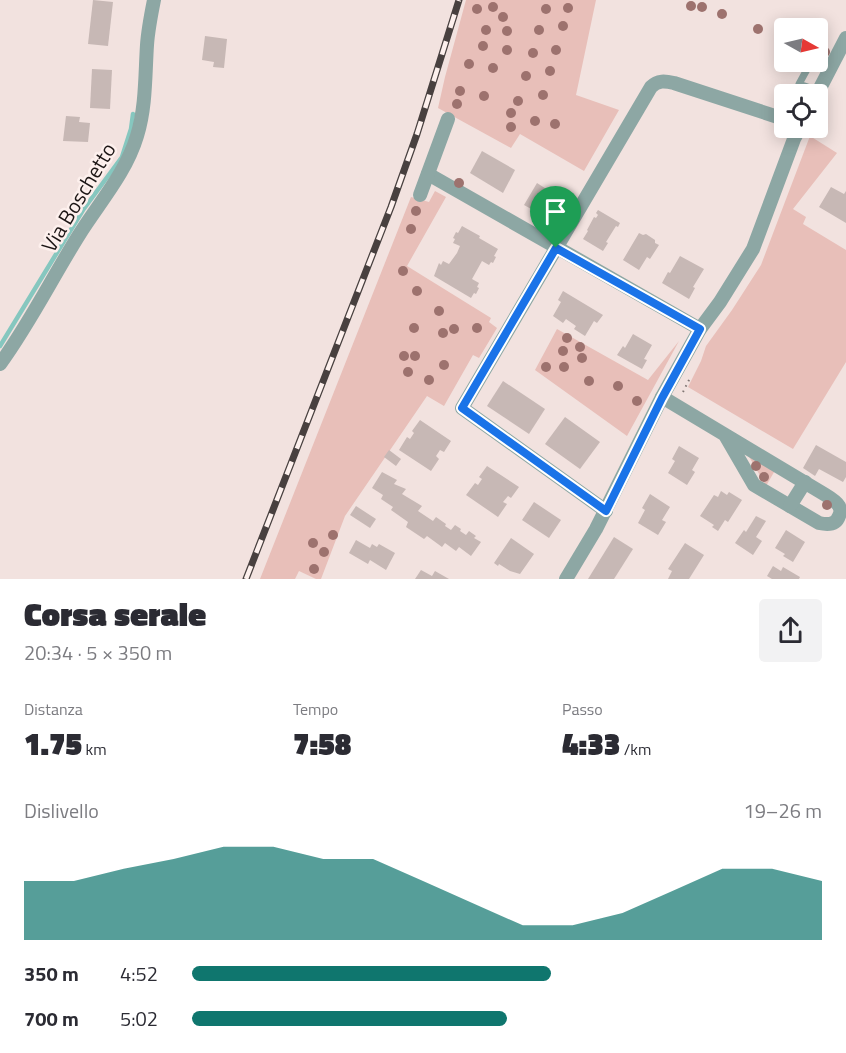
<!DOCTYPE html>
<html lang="it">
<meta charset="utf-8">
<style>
body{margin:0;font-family:"Titillium Web",sans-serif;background:#f2f2f3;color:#2b2b33;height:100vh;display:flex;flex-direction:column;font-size:22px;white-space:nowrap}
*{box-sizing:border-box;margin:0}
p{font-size:20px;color:#7c7c81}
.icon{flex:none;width:33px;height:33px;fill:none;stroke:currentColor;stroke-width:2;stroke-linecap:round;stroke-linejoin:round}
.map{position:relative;height:579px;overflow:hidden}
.drawer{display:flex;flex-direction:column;background:#fff;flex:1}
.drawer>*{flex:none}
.needle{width:39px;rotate:98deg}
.controls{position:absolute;left:774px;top:18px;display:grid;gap:12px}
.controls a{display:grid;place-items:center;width:54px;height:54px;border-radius:6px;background:#fff;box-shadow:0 3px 15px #0003;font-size:30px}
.pin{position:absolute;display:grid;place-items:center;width:51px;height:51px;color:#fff;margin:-62px -26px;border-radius:50% 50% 50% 0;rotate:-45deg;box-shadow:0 0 6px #0007}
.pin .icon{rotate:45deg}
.round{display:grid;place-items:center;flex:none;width:63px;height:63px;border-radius:6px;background:#f2f2f3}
.head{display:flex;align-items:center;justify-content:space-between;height:102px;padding:0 24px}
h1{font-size:33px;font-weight:800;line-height:45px}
.figures{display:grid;grid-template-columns:repeat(3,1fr);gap:9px;height:102px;padding:6px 24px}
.figures div{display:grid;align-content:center}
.figures b{font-size:30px;font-weight:800}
.figures small{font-size:16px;font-weight:400}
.figures p{font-size:16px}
.chart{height:168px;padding:12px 24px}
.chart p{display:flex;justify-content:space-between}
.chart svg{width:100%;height:108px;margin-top:6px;fill:#0f766e;opacity:.7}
ul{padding:0 24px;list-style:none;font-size:20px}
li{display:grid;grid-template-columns:96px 72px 1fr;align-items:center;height:45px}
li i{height:15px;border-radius:8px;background:#0f766e}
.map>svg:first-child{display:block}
</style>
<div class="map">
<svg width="846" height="579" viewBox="0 0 846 579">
<rect width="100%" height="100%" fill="#f2e2df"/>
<!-- green -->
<g fill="#e8bfb9">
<path d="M466,0H596L576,95L619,110L584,171L520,134L511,148L438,108L445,77Z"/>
<path d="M810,136L837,153L793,209L806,217L803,224L846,250V362L793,449L688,387L701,361L706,346L732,310L761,265Z"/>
<path d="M435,191L446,197L407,266L491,318L489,322L497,328L479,358L473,355L444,406L427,396L345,516L321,579H316L299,571L295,579H260L411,197L429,202Z"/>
<path d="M557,329L648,380L679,341L627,436L535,370Z"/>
<path d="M744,448L777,467L766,486Z"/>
</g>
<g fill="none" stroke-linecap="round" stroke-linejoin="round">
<!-- stream -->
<path stroke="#86c7bf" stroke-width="4.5" d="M0,346L83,210L122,157L131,129L133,114"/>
</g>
<!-- building -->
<g fill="#c7b8b5">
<path d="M93,0L113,2L108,46L88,44Z"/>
<path d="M205,36L227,39L224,68L213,67L214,62L202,60Z"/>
<path d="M92,69L112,70L110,109L90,108Z"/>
<path d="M66,116L80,117L79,122L90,123L88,142L63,141Z"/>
<path d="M482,151L515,170L503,193L470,173Z"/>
<path d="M537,183L551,192L547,199L550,201L542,215L524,205Z"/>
<path d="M831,187L844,194L846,191V223L819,207Z"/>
<path d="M598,210L620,223L618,227L616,226L606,242L608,243L603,251L583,239L588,231L587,230L594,217L596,218L598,215L596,213Z"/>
<path d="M462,226L480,236L479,238L498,249L494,256L496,257L493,263L491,262L489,265L482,261L472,279L479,283L477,287L479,288L476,294L474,293L471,298L434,276L439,263L441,265L443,261L449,264L457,253L460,246L453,243L455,239L453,238L456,232L458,233Z"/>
<path d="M639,233L643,235L646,234L655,240V243L659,245L650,259L647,257L639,270L623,260Z"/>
<path d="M680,256L704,269L693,287L695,288L689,299L662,283L668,272L670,273Z"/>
<path d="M563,291L603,315L597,323L594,321L585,336L574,329L576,326L566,319L563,323L553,316L561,302L558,300Z"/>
<path d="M633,334L652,345L644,359L647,360L642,369L617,355L623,346L625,348Z"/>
<path d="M503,381L545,409L529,434L487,406Z"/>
<path d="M565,417L600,442L580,469L545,444Z"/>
<path d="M420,420L451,441L444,452L440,450L436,456L439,459L431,471L399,450L407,437L410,439L414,433L412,431Z"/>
<path d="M816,445L846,462V477L843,482L819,469L815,476L803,468Z"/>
<path d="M679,446L699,458L692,470L695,472L687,485L668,473L675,461L672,459Z"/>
<path d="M389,450L401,459L396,466L384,457Z"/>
<path d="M487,466L519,487L511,498L508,496L503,502L507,504L498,517L466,495L475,483L478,485L482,479L479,477Z"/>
<path d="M382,472L397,480L394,484L406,489L402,494L422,506L418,511L433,521L436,517L446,524L445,526L451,530L455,525L461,529L460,531L466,535L469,531L476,536L474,538L481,542L471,556L459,547L456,551L445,543L442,547L427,536L424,539L406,527L408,522L391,510L393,507L381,499L383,495L372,488Z"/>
<path d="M721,491L727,495L729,492L742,500L728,522L725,520L718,531L712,527L714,525L700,516L714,495L718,497Z"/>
<path d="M650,494L670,507L662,520L666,522L658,535L638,523L645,510L642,508Z"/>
<path d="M534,502L561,520L549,538L522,520Z"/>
<path d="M356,506L376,519L370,528L350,515Z"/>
<path d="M756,516L766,521L756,537L762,541L753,555L735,543L744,530L746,532Z"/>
<path d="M786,530L805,542L793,562L783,556L785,554L775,548Z"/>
<path d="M614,537L633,549L614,579H588Z"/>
<path d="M511,538L534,554L520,574L510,571L499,564L498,566L494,563Z"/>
<path d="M356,540L370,548L372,544L377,547L379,544L395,553L386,570L370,560L368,564L349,553Z"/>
<path d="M685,543L704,555L689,579H668L672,571L668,569Z"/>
<path d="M773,566L781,571L783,567L800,577L799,579H772L767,576Z"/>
<path d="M421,570L432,576L435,571L449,579H415Z"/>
</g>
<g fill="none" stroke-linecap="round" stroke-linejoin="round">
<!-- path -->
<g stroke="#7f7573" stroke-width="2" stroke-dasharray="1.5 4.5" stroke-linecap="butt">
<path d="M818,116L822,108"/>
<path d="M683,392L691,376"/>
</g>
<!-- lane -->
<g stroke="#8da7a4" stroke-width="7">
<path d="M818,59L833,64"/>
<path d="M811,62L799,84L819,91"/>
</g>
<!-- street -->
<g stroke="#8da7a4" stroke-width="14">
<path d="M817,94L846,38"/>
<path d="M428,174L700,329"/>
<path d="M420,195L448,119"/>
<path d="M0,364C30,323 52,278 79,235C99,203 126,173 137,136C146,107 145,76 147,45C148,30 151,15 154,0"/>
<path d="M662,397L824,494C829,497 836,501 839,506C841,511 841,511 839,516C836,525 828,525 819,523L754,485L725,435"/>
<path d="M790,506L805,482"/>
<path d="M606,511L462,408L651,87C658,80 665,81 674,83L784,119"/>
<path d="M566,579L596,529L662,397L700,329L720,302L753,249L794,139L800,128"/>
</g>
<defs>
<path id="rail" d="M246,579L391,207L417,134L459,0"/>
</defs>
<!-- rail casing -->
<use href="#rail" stroke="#48403f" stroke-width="7"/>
<!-- rail -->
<use href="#rail" stroke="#fdf0ed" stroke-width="4.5" stroke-dasharray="14" stroke-linecap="butt"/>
</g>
<!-- trees -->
<g fill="#9d726e">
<circle cx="691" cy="6" r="5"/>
<circle cx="493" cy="7" r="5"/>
<circle cx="702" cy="7" r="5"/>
<circle cx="568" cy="8" r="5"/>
<circle cx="477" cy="9" r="5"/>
<circle cx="546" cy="9" r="5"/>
<circle cx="722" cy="14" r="5"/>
<circle cx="503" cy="17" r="5"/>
<circle cx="563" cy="26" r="5"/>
<circle cx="758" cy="29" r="5"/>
<circle cx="486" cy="30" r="5"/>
<circle cx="539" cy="30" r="5"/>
<circle cx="507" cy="31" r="5"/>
<circle cx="483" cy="46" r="5"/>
<circle cx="507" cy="50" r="5"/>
<circle cx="556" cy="50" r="5"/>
<circle cx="825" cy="52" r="5"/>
<circle cx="533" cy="53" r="5"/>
<circle cx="469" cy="64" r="5"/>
<circle cx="493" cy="68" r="5"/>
<circle cx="550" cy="71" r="5"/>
<circle cx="526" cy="76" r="5"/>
<circle cx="460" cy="91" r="5"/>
<circle cx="543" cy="95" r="5"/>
<circle cx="484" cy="96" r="5"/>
<circle cx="518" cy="101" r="5"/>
<circle cx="457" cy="104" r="5"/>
<circle cx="511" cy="113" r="5"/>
<circle cx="535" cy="121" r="5"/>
<circle cx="555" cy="124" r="5"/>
<circle cx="511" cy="127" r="5"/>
<circle cx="459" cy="183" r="5"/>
<circle cx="416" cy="211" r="5"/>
<circle cx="411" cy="229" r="5"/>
<circle cx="403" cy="271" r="5"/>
<circle cx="417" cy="291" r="5"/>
<circle cx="439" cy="311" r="5"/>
<circle cx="414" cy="328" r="5"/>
<circle cx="477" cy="328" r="5"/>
<circle cx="454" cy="329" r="5"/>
<circle cx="443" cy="333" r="5"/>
<circle cx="567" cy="338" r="5"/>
<circle cx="580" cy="347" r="5"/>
<circle cx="563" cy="351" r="5"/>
<circle cx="404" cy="356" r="5"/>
<circle cx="415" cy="356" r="5"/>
<circle cx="582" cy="358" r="5"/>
<circle cx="444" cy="365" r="5"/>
<circle cx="546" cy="367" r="5"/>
<circle cx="564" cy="367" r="5"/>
<circle cx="408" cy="372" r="5"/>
<circle cx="429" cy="380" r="5"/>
<circle cx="589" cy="381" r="5"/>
<circle cx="618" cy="386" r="5"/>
<circle cx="637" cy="401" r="5"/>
<circle cx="756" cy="466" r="5"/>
<circle cx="764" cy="477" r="5"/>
<circle cx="827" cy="505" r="5"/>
<circle cx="333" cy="535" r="5"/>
<circle cx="313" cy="543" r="5"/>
<circle cx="324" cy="552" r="5"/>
<circle cx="314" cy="569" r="5"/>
</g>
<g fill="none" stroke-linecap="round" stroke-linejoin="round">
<defs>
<path id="route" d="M556,248L700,329L662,398L606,511L462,408Z"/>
</defs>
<!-- route casing -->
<use href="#route" stroke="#fff" stroke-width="12"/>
<!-- route -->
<use href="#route" stroke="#1a73e8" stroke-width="8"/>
</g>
<g text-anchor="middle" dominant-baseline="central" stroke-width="5" stroke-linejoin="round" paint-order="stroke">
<!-- street labels -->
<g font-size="21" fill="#1c1615" stroke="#fdf0ed">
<text transform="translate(78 197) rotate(-59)">Via Boschetto</text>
</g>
</g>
</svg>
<div class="controls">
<a><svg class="needle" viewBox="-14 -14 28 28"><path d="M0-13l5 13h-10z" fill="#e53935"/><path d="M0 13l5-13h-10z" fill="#7c7c81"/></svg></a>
<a><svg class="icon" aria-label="locate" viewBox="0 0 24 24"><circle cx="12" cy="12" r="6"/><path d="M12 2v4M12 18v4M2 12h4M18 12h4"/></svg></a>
</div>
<div class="pin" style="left:556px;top:248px;background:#1e9e55"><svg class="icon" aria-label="arrive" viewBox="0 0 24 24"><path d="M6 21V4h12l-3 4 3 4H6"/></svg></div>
</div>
<section class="drawer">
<div class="head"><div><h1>Corsa serale</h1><p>20:34 · 5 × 350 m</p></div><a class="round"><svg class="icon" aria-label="share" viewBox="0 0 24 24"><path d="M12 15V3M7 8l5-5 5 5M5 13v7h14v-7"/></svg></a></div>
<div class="figures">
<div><p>Distanza</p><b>1.75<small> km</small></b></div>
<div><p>Tempo</p><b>7:58</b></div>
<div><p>Passo</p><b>4:33<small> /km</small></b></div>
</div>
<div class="chart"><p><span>Dislivello</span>19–26 m</p>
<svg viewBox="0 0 160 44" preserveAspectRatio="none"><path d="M0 44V20L10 20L20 15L30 11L40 6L50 6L60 11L70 11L80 20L90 29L100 38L110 38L120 33L130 24L140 15L150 15L160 20V44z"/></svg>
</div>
<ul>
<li><b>350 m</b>4:52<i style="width:57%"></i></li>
<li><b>700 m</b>5:02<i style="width:50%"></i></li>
</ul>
</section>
